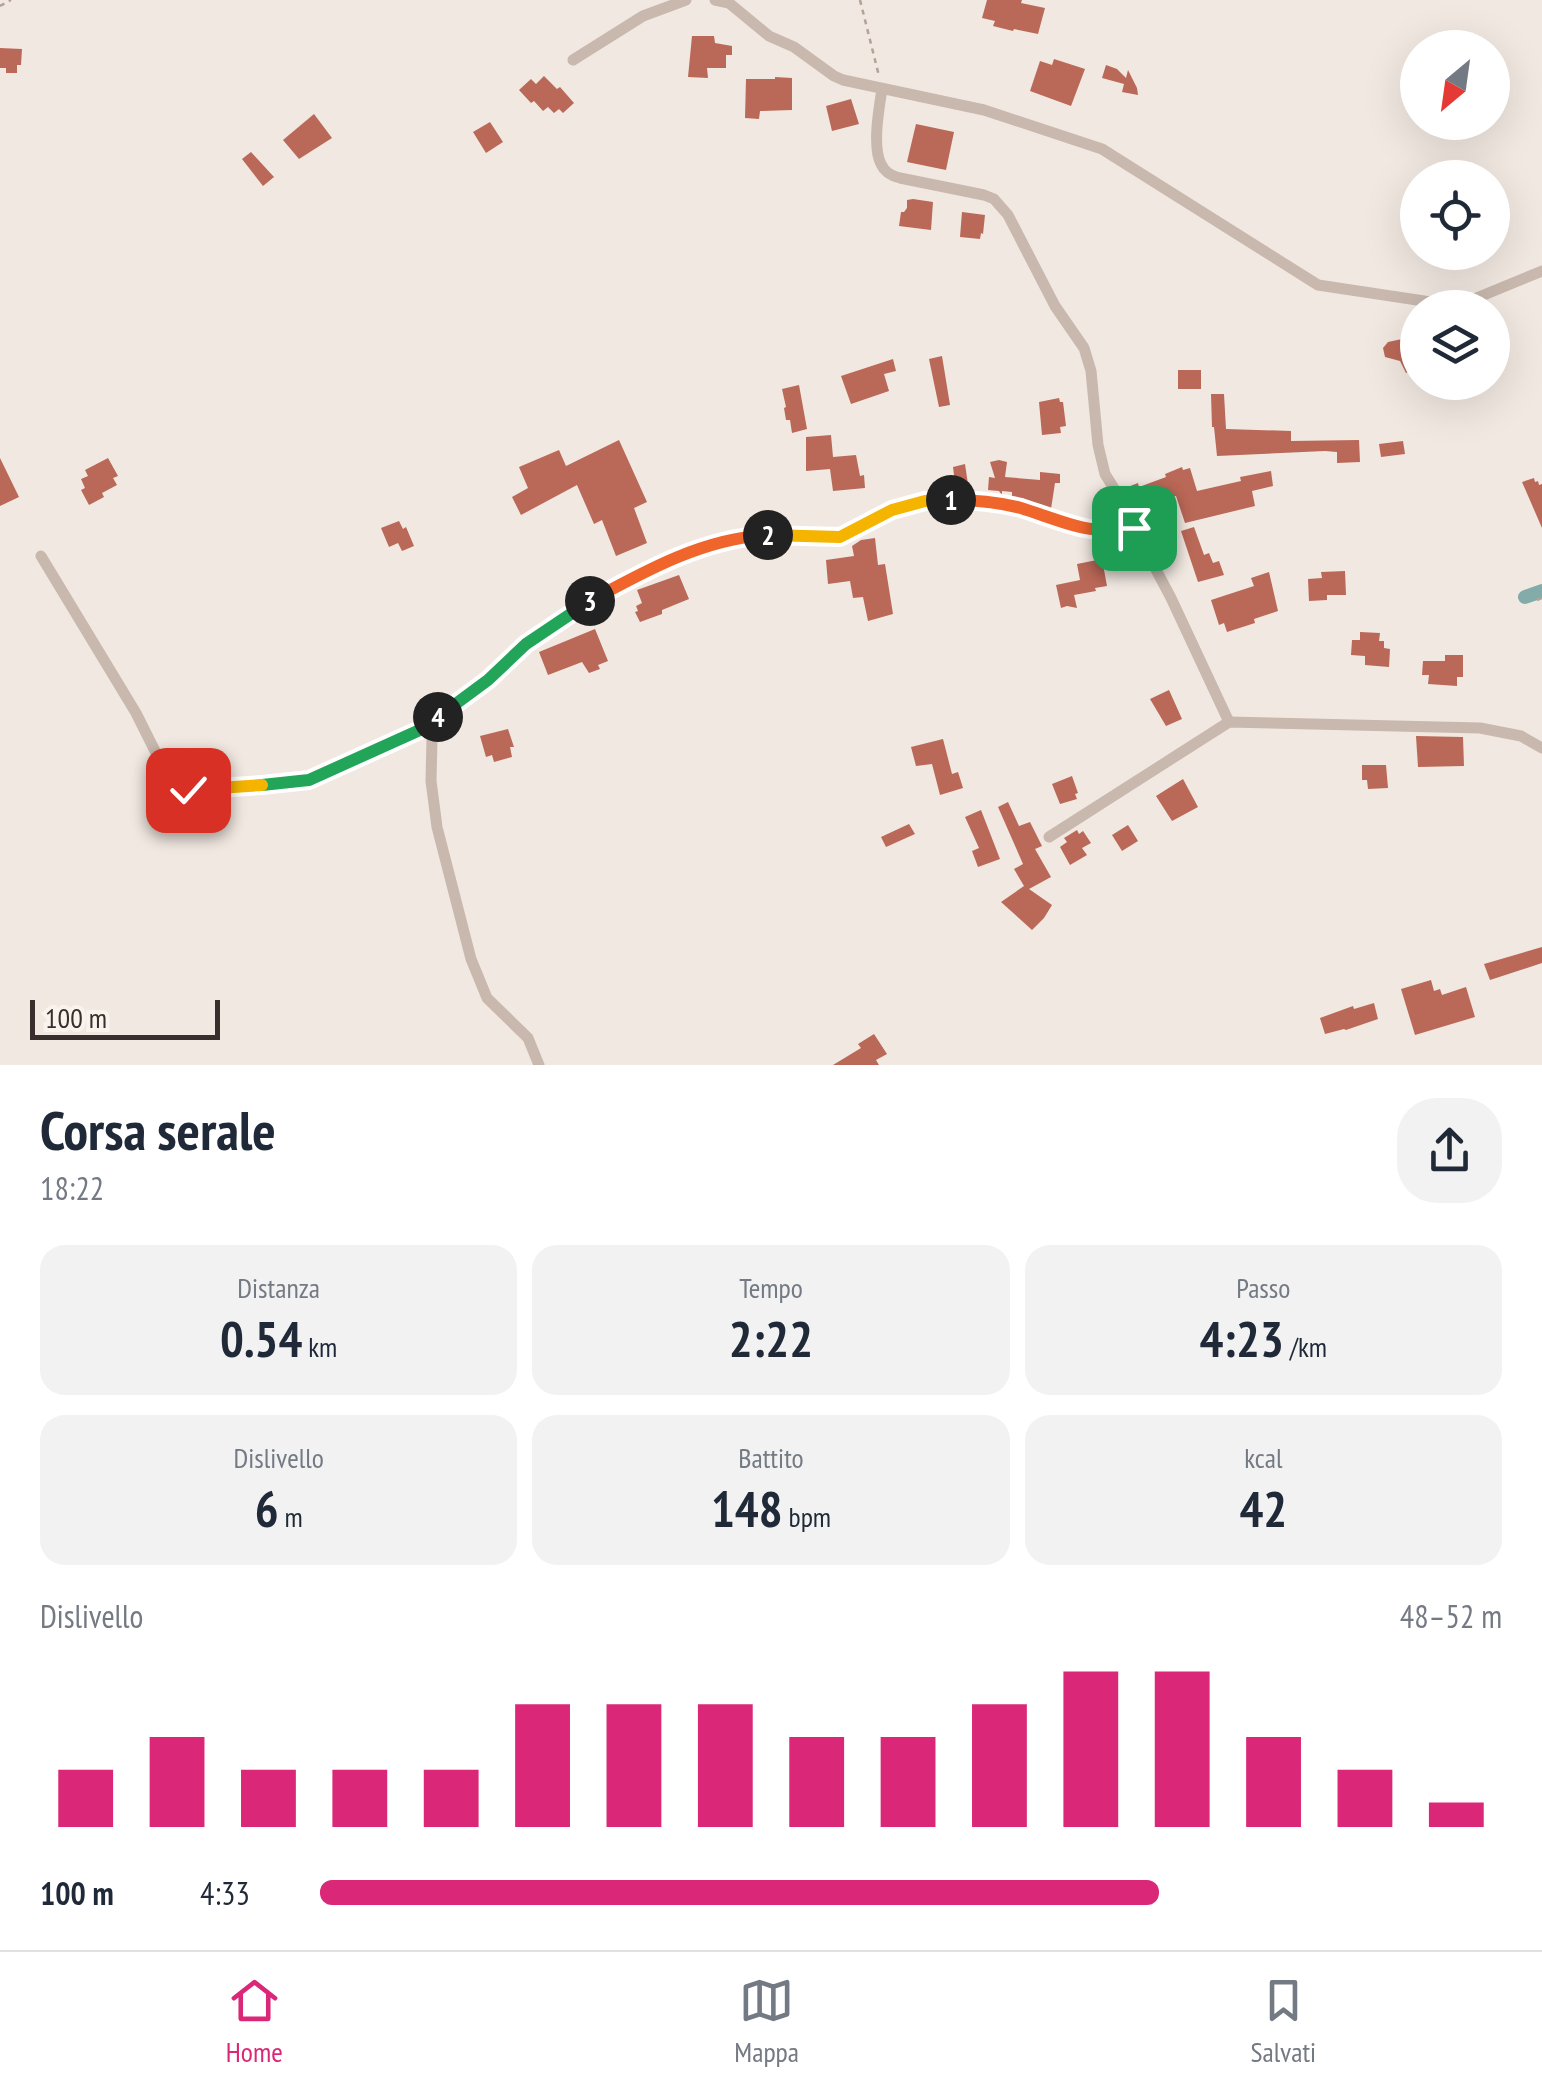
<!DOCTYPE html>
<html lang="it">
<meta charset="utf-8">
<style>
body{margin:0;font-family:"PT Sans Narrow",sans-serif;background:#f2f2f3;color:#1f2937;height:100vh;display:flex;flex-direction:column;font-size:38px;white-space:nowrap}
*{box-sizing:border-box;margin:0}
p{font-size:32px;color:#747a83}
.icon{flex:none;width:55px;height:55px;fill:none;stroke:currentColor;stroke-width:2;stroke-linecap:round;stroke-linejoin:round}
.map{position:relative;height:1065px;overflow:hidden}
.sheet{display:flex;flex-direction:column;background:#fff;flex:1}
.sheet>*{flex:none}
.needle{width:65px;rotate:209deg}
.tools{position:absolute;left:1400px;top:30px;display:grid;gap:20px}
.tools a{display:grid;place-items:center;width:110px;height:110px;border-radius:50%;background:#fff;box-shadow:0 10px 40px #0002;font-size:50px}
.scale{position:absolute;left:30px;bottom:25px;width:190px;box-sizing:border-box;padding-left:10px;border:5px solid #382e2b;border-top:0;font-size:28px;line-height:35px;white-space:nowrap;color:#382e2b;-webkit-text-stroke:8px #f9f3ed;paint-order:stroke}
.pin{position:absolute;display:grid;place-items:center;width:85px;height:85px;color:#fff;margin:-42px;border-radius:20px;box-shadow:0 5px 15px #0006}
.km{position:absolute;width:50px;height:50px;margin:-25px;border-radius:50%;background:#222;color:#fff;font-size:28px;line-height:50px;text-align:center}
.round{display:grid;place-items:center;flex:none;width:105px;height:105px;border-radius:40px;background:#f2f2f3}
.head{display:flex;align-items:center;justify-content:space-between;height:170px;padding:0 40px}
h1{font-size:55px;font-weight:800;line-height:75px}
.metrics{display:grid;grid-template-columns:repeat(3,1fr);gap:15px;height:170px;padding:10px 40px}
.metrics div{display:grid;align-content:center;border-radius:25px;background:#f2f2f3;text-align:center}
.metrics b{font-size:50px;font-weight:800}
.metrics small{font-size:28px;font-weight:400}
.metrics p{font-size:28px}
.chart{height:280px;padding:20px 40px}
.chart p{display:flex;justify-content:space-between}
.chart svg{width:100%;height:180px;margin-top:10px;stroke:#db2777;stroke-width:6}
ul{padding:0 40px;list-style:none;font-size:32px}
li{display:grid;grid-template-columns:160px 120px 1fr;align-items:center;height:75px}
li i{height:25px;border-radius:12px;background:#db2777}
.tabs{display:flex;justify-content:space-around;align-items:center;height:140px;border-top:2px solid #e0e1e3;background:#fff;font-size:28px;color:#747a83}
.tabs a{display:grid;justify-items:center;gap:5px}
.tabs .current{color:#db2777}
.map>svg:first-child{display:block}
</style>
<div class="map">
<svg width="1542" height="1065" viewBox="0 0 1542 1065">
<rect width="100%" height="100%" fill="#f1e8e1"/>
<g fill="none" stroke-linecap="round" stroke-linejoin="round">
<!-- canal -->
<path stroke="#83abaa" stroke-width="14" d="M1525,597L1542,591"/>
</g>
<!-- building -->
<g fill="#ba6857">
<path d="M987,0H1022L1021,3L1045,8L1038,34L1014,29L1013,31L993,26L995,21L982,18Z"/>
<path d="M692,36H714L715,43L732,46V55H726V68H707L708,78L688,77Z"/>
<path d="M0,48L22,49L21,65H17V73H6V68H0Z"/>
<path d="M1054,59L1085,69L1071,106L1030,91L1040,61L1052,65Z"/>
<path d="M1106,65L1117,69L1126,78L1128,70L1137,88L1138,95L1122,92L1124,84L1102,78Z"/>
<path d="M544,76L557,89L560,87L574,103L563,113L559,109L554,113L548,107L543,111L534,101L531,103L519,90L531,79L536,84Z"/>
<path d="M775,77L792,78V110L760,111L759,119L745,118L746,79H775Z"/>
<path d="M851,99L859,124L832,131L826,106Z"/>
<path d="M314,114L332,138L299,159L283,140Z"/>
<path d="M490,122L503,142L486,153L473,132Z"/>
<path d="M916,124L954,132L946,170L907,162Z"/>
<path d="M251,152L274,177L263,186L242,159Z"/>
<path d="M913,199L933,202L931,230L899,226L901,212H904L907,208V200Z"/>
<path d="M962,212L985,215L983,234L981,233L980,239L960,237Z"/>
<path d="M1402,339L1418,341V367L1406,373L1400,361L1385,357L1383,348L1388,342Z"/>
<path d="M942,356L950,405L939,407L929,359Z"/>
<path d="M893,359L896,371L884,374L889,391L851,404L841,376Z"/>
<rect x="1178" y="370" width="23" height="19"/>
<path d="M799,385L807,429L792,433L790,420H786L784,408L786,407L782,389Z"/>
<path d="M1211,394H1224L1226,429L1291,431V441L1359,440L1360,462L1337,463V452L1325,451L1217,456L1214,427H1212Z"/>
<path d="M1059,398L1060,402H1063L1066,426L1060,427L1061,433L1042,435L1039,402Z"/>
<path d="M831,435L833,457L856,455L860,476L864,475L865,488L833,491L830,469L806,471V437Z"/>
<path d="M619,440L647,502L634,508L647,543L616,556L602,520L594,524L577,485L521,515L512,497L528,488L519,467L559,450L566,466Z"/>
<path d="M1403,441L1405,454L1381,457L1379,444Z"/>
<path d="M0,458L19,497L0,506Z"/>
<path d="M108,458L118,476L113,478L117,485L102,493L104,497L89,505L81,490L85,488L81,479L88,476L85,470Z"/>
<path d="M999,460L1007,462L1005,477L1040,480V472L1060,474V483H1055L1051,509L1012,497V492L1002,491V495L999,491L988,490L989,477L995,478L990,462Z"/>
<path d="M965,464L969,491H956L953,467Z"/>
<path d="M1182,467L1183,470L1190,468L1197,491L1241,481L1240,477L1271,471L1273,486L1252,491L1255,506L1185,523L1176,496L1146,507L1148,514L1141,517L1125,488L1138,483L1139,487L1166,477L1165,474Z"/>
<path d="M1534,478L1535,482L1538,481L1539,485L1542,484V528L1522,482Z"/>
<path d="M399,521L403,529L406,527L414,546L402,551L398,543L389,547L381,528Z"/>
<path d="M1194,527L1204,555L1209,553L1213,563L1219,561L1224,575L1198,582L1181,531Z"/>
<path d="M875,538L878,565L885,564L893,614L868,621L863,597L853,598L850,581L828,584L826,560L854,556L852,546L861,540Z"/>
<path d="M1102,559L1107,586L1095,588L1096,591L1074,595L1077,608L1067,606L1061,608L1056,585L1080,580L1077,564Z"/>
<path d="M1345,571L1346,595H1327V600L1309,601L1308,579L1322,578L1321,572Z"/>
<path d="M1269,572L1278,611L1254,619L1255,623L1227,632L1224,623L1219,625L1211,600L1254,586L1251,578Z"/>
<path d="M679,575L689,599L662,610V614L640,622L635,612L638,611L636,606L642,603L637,590Z"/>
<path d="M595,629L608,661L598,665L600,669L589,673L582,662L548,675L539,652Z"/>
<path d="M1360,632L1380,633L1379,641H1384V648L1390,649L1389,667L1365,665V656L1351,655L1352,640H1360Z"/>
<path d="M1445,655H1463V677H1457V686L1428,684L1429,675H1422L1423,661H1445Z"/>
<path d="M1169,690L1182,719L1166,726L1150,699Z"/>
<path d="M508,729L514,747H510L512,757L494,762L492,755L486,757L480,736Z"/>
<path d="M1416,736L1463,737L1464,766L1418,767Z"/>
<path d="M943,739L952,774L958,772L963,788L940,795L932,764L916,766L911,747Z"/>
<path d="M1362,765H1386L1388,788L1368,789L1367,780H1362Z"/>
<path d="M1072,776L1078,793L1075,794L1077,799L1060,804L1052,784Z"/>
<path d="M1183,779L1198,807L1172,821L1156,796Z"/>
<path d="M1008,802L1019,826L1030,822L1042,846L1035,849L1051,877L1029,889L1052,905L1044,918L1032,930L1001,902L1024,886L1014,869L1023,864L998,807Z"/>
<path d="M981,810L1000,859L978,867L972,851L979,848L965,817Z"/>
<path d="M909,824L915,834L886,847L881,837Z"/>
<path d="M1128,825L1138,841L1122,851L1112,835Z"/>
<path d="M1077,830L1079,834L1083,831L1091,843L1082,848L1087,855L1070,865L1060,847L1067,842L1064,838Z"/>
<path d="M1542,947V963L1490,980L1484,964Z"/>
<path d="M1431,980L1434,991L1440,989L1442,995L1466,987L1475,1017L1415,1035L1401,989Z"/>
<path d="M1374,1003L1378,1019L1346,1030L1344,1029L1325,1034L1320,1018L1353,1006L1354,1009Z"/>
<path d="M874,1034L887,1054L876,1060L879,1065H833L861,1048L858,1044Z"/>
</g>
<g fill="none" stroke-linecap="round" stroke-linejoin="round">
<!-- path -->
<g stroke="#b4a298" stroke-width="2.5" stroke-dasharray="5 5" stroke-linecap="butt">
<path d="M860,0L879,76"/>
<path d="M0,6L11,0"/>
<path d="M1537,600L1542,598"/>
</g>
<!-- street -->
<g stroke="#c8b8ae" stroke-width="11">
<path d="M715,0L729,3L769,36L794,47L834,76L843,80L984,110L1102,149L1318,285L1457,306L1542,271"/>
<path d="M573,60L643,16L686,0"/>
<path d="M882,89C879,108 872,147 881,164C885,173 892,176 900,178L984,195L994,199L1008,215L1055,306L1084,348L1091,371L1098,445L1105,474L1131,516L1135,530L1171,598L1229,722"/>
<path d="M41,556L136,713L160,761L178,785L188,790H207L309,780L422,729L488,680L526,644L589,602L644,572L682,555L722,543L763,535L839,537L892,510L925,501L979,500L1020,508L1081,529L1116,533L1135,530"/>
<path d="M439,718L432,739L431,781L437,827L471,959L487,998L528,1038L539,1065"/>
<path d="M1049,837L1229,722L1480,728L1521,736L1542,748"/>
</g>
</g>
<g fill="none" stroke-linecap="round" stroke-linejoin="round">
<defs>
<path id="split-1" d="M951,500C975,500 998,502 1021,508C1062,521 1091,536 1135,530L1134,528"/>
<path id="split-2" d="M768,535L840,537L892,510L925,501L951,500"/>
<path id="split-3" d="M590,601C645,571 704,538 768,535"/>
<path id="split-4" d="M438,717L488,680L526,644L590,601"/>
<path id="split-5" d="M262,785L309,780L422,729L438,717"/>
<path id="split-6" d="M188,790L262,785"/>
</defs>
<!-- split-1 casing -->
<use href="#split-1" stroke="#fff" stroke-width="20"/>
<!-- split-2 casing -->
<use href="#split-2" stroke="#fff" stroke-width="20"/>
<!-- split-3 casing -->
<use href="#split-3" stroke="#fff" stroke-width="20"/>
<!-- split-4 casing -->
<use href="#split-4" stroke="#fff" stroke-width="20"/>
<!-- split-5 casing -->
<use href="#split-5" stroke="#fff" stroke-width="20"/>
<!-- split-6 casing -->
<use href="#split-6" stroke="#fff" stroke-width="20"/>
<!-- split-1 -->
<use href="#split-1" stroke="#f0652b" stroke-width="12"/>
<!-- split-2 -->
<use href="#split-2" stroke="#f5b400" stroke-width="12"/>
<!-- split-3 -->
<use href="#split-3" stroke="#f0652b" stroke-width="12"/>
<!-- split-4 -->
<use href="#split-4" stroke="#22a559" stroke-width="12"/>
<!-- split-5 -->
<use href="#split-5" stroke="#22a559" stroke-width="12"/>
<!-- split-6 -->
<use href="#split-6" stroke="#f5b400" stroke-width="12"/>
</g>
</svg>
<div class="tools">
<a><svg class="needle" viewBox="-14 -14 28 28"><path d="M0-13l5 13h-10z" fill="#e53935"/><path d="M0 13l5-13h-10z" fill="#747a83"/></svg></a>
<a><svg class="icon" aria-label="locate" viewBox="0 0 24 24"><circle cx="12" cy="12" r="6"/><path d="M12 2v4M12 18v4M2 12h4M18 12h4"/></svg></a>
<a><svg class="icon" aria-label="layers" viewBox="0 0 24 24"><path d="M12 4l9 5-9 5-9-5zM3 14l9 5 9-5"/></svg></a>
</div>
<div class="scale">100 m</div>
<div class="pin" style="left:1134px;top:528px;background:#1e9e55"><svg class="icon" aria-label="arrive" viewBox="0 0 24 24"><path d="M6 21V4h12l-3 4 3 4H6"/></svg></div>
<div class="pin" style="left:188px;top:790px;background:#d93025"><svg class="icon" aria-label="check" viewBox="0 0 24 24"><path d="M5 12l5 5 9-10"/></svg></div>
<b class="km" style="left:951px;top:500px">1</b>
<b class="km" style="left:768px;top:535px">2</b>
<b class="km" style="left:590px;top:601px">3</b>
<b class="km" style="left:438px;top:717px">4</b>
</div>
<section class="sheet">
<div class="head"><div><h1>Corsa serale</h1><p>18:22</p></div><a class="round"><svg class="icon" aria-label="share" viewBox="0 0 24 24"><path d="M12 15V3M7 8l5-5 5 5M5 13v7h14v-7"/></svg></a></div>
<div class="metrics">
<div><p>Distanza</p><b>0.54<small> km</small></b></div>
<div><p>Tempo</p><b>2:22</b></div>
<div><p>Passo</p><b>4:23<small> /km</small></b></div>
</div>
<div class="metrics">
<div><p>Dislivello</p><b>6<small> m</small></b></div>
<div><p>Battito</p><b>148<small> bpm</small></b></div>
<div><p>kcal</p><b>42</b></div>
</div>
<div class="chart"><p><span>Dislivello</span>48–52 m</p>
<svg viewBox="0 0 160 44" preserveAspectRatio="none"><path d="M5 44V30M15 44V22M25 44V30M35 44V30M45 44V30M55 44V14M65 44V14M75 44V14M85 44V22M95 44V22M105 44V14M115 44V6M125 44V6M135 44V22M145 44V30M155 44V38"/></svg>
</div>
<ul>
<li><b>100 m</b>4:33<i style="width:71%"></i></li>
</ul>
</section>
<nav class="tabs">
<a class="current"><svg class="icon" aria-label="home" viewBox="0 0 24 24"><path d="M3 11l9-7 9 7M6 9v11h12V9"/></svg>Home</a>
<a><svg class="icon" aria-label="map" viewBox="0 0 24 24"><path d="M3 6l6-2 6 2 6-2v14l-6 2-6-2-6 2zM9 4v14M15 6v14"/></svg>Mappa</a>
<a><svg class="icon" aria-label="saved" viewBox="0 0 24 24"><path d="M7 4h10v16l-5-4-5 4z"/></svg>Salvati</a>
</nav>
